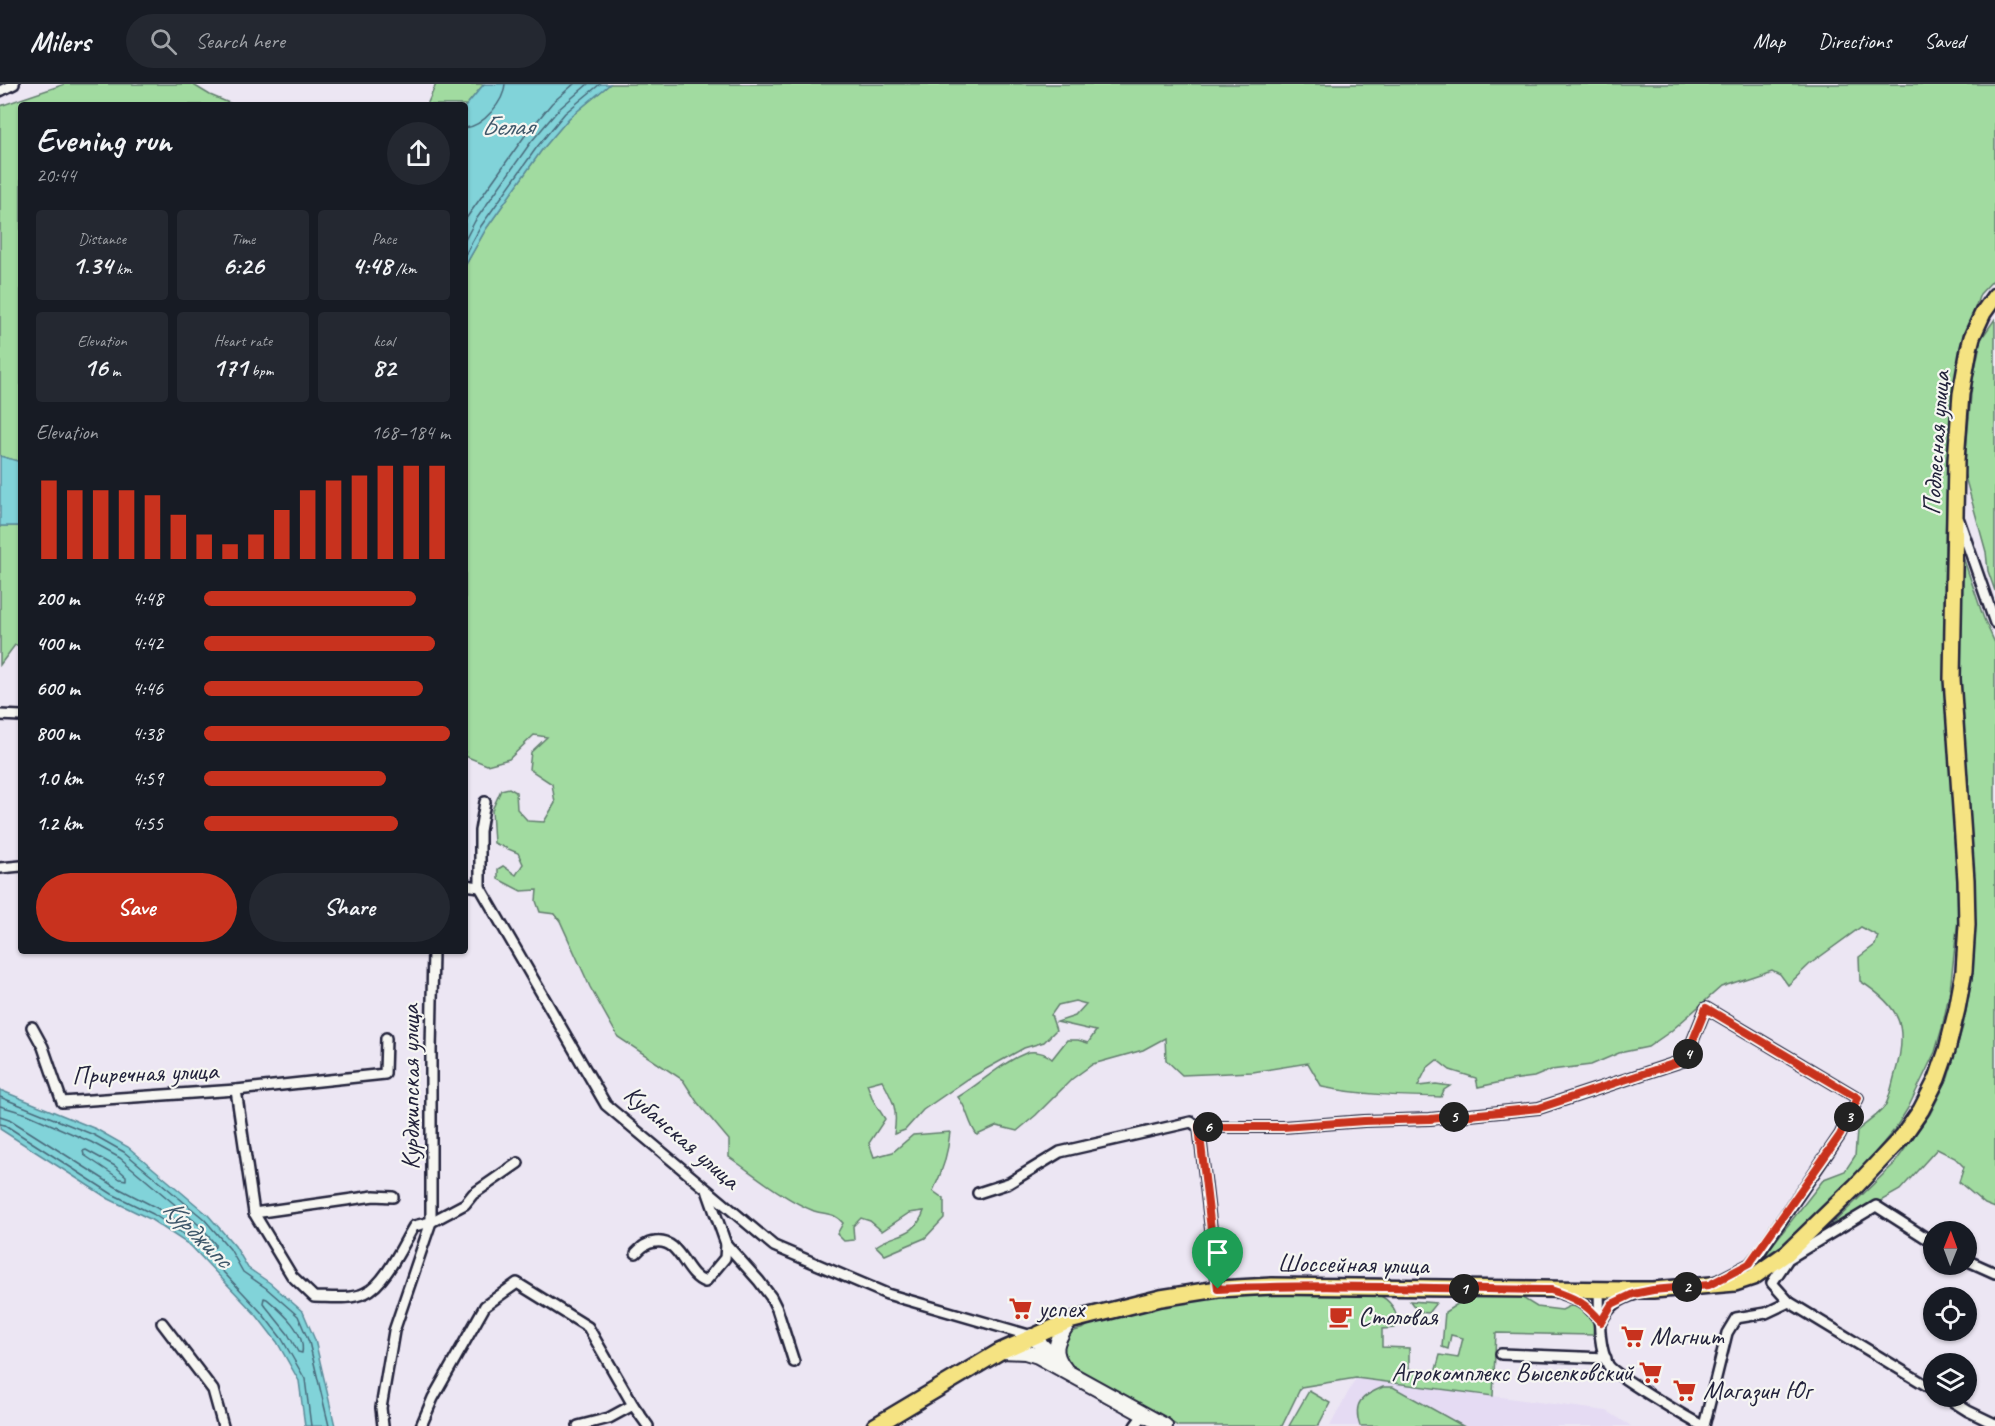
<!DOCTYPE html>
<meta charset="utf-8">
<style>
body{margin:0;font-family:Caveat,sans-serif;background:#242831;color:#f1f3f6;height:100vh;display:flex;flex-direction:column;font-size:22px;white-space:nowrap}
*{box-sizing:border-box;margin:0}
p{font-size:20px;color:#9ea1a6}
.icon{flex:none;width:33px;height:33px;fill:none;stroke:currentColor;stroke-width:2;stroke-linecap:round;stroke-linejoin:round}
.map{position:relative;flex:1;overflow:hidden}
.panel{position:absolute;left:18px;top:18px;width:450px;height:852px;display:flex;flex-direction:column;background:#171b24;border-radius:6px;box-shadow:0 2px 4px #0004}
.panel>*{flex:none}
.needle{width:39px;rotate:1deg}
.buttons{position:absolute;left:1923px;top:1137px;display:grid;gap:12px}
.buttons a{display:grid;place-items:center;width:54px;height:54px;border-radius:50%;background:#171b24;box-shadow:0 2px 4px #0004;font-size:30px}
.pin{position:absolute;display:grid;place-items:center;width:51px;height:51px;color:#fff;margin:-62px -26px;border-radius:50% 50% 50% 0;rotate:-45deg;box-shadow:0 0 6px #0007}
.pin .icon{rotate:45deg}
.km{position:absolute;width:30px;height:30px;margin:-15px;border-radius:50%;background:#222;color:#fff;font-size:16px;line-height:30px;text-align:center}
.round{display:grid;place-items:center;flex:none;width:63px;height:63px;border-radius:32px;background:#242831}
.overview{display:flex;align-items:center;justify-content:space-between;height:102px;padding:0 18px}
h1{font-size:33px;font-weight:700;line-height:45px}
.metrics{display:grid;grid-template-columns:repeat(3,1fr);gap:9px;height:102px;padding:6px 18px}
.metrics div{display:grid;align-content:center;border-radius:6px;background:#242831;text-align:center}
.metrics b{font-size:26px;font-weight:700}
.metrics small{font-size:16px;font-weight:400}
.metrics p{font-size:16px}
.chart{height:168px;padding:12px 18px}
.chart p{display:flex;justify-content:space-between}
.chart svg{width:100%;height:108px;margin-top:6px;stroke:#c8321e;stroke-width:6}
.cta{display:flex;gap:12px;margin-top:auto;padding:12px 18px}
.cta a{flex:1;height:69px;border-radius:36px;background:#c8321e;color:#fff;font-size:24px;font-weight:700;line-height:69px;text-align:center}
.cta a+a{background:#242831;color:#f1f3f6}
ul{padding:0 18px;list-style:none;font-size:20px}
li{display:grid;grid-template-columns:96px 72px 1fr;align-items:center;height:45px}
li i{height:15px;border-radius:8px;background:#c8321e}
header{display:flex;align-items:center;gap:36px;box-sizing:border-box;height:84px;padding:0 30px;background:#171b24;border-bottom:2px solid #363941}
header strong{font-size:28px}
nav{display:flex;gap:33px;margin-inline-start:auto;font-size:21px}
.search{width:420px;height:54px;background:#242831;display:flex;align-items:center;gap:15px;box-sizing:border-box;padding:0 21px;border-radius:33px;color:#9ea1a6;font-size:22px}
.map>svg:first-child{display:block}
</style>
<header>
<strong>Milers</strong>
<div class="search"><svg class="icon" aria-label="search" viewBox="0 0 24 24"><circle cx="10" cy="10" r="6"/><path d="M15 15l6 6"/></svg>Search here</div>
<nav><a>Map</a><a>Directions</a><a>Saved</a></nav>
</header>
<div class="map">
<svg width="1995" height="1342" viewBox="0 0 1995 1342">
<rect width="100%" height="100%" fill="#ece6f3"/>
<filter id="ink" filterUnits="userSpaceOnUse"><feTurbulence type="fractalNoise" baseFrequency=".0167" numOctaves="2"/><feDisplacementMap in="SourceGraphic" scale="12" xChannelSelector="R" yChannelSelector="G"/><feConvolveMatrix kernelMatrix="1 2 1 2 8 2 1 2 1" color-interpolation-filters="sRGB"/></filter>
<g filter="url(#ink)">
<!-- built -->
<path fill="#e5dbf3" d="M1356,1294L1607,1327L1631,1342H1330Z"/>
<!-- green -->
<g fill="#a1dba0" stroke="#627e6e" stroke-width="1.5">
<path d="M65,0H192L210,11L234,21H21V378L0,372V22Z"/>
<path d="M436,0H484L465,23V21H427Z"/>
<path d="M610,0H1995V194L1980,210L1960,266L1948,362L1944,498L1946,626L1960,817L1950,906L1942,944L1935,968L1908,1024L1895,1045L1835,1116L1797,1152L1763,1173L1824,1095L1845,1087L1855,1072L1857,1047C1866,1039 1879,1031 1885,1022C1890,1014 1892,1000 1895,990C1909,943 1901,923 1860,897L1859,873L1875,861L1878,852L1861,843L1810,880L1788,901L1780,890L1772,886L1721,903L1671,947L1648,963L1619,969L1591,981L1551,986L1534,993L1511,996L1478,1003L1476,994L1450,986L1437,976L1427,984L1418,1002L1436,1000L1450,1002L1444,1006L1441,1013C1401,1012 1361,1011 1322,1003L1308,979L1253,988L1182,991L1166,976L1165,954L1143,966L1093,980L1072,995L1036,1031L1017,1047L997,1042L977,1051C968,1039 968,1025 958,1013C981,999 1001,979 1026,969C1034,966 1046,969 1052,975L1067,956H1078L1088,959L1096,947L1057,938L1075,932L1086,920L1075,917L1058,921L1051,931L1056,946L1044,958L1024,964L968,995L923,1026L905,1046L894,1050C898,1026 894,1018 882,996L867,1000L873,1016L885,1035L869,1059L874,1073L893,1068L913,1051L950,1048C948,1070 943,1087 933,1107L944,1115V1134L925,1154L885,1171L876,1162C896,1148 914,1155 924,1127L909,1129L882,1147L870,1137L861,1134L853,1142L854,1156L844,1157L837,1150L843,1139C834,1128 827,1131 814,1127C785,1116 754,1090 729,1073V1056L697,1018L683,996L618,953L590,903L560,837L555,830L540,828L536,817L537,806L521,807L498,795V785L503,782L516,791L523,780L518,769L494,759L492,726L501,706L509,704L516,708L517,725L528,737L544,738L555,719L552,700L529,685L531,668L547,653L534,651L509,675L487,681L465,672V182L486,145L541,67L569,34Z"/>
<path d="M1995,235V507L1988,487L1986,468L1964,389L1972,300L1981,255Z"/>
<path d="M0,442H21V561H15L0,581Z"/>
<path d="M1959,461L1984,535L1995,559V1124L1985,1120L1959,1098L1964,1083L1955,1074L1937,1065L1900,1106L1822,1150L1894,1080L1930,1030L1948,994L1963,942L1972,895L1974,853L1973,810L1957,611L1962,513Z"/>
<path d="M1313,1209L1376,1210C1390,1215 1401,1229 1395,1244L1382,1245V1263L1409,1264V1285L1435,1289L1440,1271L1458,1274L1463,1254L1451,1251L1448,1265L1442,1263L1445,1228L1473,1210H1516L1537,1223L1562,1226L1570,1222L1579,1223L1590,1232L1594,1242L1593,1251L1496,1249L1493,1312L1356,1294L1301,1303L1282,1342H1178L1070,1283L1060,1261L1065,1250L1084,1244L1097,1235L1121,1229L1221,1211Z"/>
<path d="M1410,1217L1436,1219L1428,1229L1418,1228Z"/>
<path d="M1383,1303H1393L1463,1342H1360C1352,1318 1362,1312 1383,1303Z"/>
<path d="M1309,1307L1330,1319L1318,1342H1289Z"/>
</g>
<!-- water -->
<g fill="#81d3d9" stroke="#5b8c9a" stroke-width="1.5">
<path d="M484,0H610L569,34L541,67L486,145L465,182V23Z"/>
<path d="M0,372L21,378V442H0Z"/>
<path d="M0,1006L96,1045L128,1063L208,1131L235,1162L248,1184L270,1199L303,1228L315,1256L335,1342H305L299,1297L277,1258L257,1232L191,1162L150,1135L109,1115L0,1045Z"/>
</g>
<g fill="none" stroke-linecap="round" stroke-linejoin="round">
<!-- shore -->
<g stroke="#48697a" stroke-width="1.5">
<path d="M465,44C483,42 504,18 505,0"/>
<path d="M465,136L524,53L552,19L574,0"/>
<path d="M465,156L475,137L531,58L559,25L588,0"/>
<path d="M465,171L481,142L537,63L565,29L600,0"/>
<path d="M0,1013L94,1051L124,1068L204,1135L230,1165L243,1188L266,1204L298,1232L309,1258L329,1342"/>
<path d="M0,1022L27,1030L91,1058L120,1074L199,1141L215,1160V1163L211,1164L199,1151L157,1124L116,1103L9,1035L0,1032"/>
<path d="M0,1040L5,1041L112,1110L153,1130L195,1158L261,1228L282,1255L305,1295L311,1342"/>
<path d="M86,1066L115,1082L126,1092V1096L120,1095L84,1071L83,1067Z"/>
<path d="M264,1214L267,1215C281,1227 306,1248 302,1269L298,1268L288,1250L263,1219Z"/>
</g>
<defs>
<g id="street">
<path d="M0,7L14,0"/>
<path d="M1959,436L1995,539"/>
<path d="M0,631L21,632"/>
<path d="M485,718L480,747V803L606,1021L774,1162L887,1210L1032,1252"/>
<path d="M0,784L21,782"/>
<path d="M465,801L480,803"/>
<path d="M32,943L43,963L62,1018L236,1006L385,990L386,954"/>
<path d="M236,1006L254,1129L292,1192L314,1213C330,1213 350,1216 365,1209C385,1201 403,1160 414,1142L431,1138L465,1120L473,1110L518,1079"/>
<path d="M1199,1043L1218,1205"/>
<path d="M708,1109L726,1160L759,1197L771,1213L777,1225L794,1278"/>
<path d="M978,1109L1009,1099L1060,1068L1191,1038L1199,1043H1283L1364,1037L1430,1035L1539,1024L1685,976L1706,924L1858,1014L1840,1051L1760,1168L1750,1180L1715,1198"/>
<path d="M254,1129L374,1112L393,1113"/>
<path d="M636,1169C642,1163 646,1159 655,1158C681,1154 684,1191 705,1198L725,1174L726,1160"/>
<path d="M1966,1176L1995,1189"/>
<path d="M1599,1206C1600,1230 1597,1259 1608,1281C1613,1290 1689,1335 1703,1342"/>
<path d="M1562,1210C1579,1215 1590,1223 1601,1238C1609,1222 1619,1215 1636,1210"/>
<path d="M1789,1218L1934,1306"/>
<path d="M162,1239L213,1306L223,1342"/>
<path d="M1501,1270L1606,1274"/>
<path d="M1944,1312L1968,1327L1995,1340"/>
<path d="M383,1342L381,1324L394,1247L431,1138V966L433,867"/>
<path d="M421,1342L433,1314L485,1222L517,1199L588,1243L633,1321L648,1342"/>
<path d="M578,1342L609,1334L633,1321"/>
<path d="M1135,1342L1144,1330"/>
<path d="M1704,1342L1727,1249L1736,1234L1766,1229L1789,1218L1772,1199L1788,1175L1876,1122L1934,1159"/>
</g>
<g id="secondary">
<path d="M1032,1252L1057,1276"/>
<path d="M1001,1267L1025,1268L1038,1272L1165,1342"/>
<path d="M1065,1285C1049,1266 1058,1255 1069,1237"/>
</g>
<path id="primary" d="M875,1342L999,1268L1069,1237L1161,1214L1218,1205L1272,1202L1623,1206H1653L1735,1199L1753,1193L1787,1169L1856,1102L1903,1052L1921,1026L1937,995L1947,966L1957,925L1964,887L1967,841L1966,796L1952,595L1956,376L1961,310L1969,265L1972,253L1983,229L1995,212"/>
</defs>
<!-- street casing -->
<use href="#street" stroke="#22223b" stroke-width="14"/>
<!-- secondary casing -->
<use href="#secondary" stroke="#22223b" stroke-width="18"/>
<!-- primary casing -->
<use href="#primary" stroke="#22223b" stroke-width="20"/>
<!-- street -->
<use href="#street" stroke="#f6f6f2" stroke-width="9"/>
<!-- secondary -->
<use href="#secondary" stroke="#f6f6f2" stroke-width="14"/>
<!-- primary -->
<use href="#primary" stroke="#f5e382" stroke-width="15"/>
</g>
</g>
<g fill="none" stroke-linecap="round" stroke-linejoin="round" filter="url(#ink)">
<defs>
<path id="route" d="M1706,924L1858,1014L1840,1051L1749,1180L1709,1201L1653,1206L1633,1210L1612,1220L1601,1238C1587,1219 1572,1213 1551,1206C1440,1205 1329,1199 1218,1205L1199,1043H1283L1364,1037L1430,1035L1539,1024L1685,976Z"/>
</defs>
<!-- route casing -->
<use href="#route" stroke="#fff" stroke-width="12"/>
<!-- route -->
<use href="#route" stroke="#c8321e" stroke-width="8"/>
</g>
<!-- icons -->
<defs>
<symbol id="supermarket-bare" viewBox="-9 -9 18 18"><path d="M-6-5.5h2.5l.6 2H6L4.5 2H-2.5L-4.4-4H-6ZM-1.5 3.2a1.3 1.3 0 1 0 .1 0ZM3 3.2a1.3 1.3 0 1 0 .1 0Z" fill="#c8321e" stroke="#f6f6f2" stroke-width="2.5" paint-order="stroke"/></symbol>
<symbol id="cafe-bare" viewBox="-9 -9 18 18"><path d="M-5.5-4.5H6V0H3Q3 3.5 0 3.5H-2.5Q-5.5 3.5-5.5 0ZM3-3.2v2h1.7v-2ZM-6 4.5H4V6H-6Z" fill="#c8321e" stroke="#f6f6f2" stroke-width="2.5" paint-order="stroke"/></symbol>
</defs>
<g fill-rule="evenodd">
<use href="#supermarket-bare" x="1004" y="1208" width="33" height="33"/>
<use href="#cafe-bare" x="1324" y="1216" width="33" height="33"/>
<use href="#supermarket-bare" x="1616" y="1236" width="33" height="33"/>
<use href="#supermarket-bare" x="1634" y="1272" width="33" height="33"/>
<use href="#supermarket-bare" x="1668" y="1290" width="33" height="33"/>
</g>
<g text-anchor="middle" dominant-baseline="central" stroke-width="4.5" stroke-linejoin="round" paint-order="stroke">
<!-- street labels -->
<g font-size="26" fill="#22223b" stroke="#f6f6f2">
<text transform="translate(1936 359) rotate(-86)">Подлесная улица</text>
<text transform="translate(145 989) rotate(-2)">Приречная улица</text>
<text transform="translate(410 1003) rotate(-90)">Курджипская улица</text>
<text transform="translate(682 1053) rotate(41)">Кубанская улица</text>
<text transform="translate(1353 1180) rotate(1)">Шоссейная улица</text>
</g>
<!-- poi labels -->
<g font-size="26" fill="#22223b" stroke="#f6f6f2" text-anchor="start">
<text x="1038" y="1224">успех</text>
<text x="1358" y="1232">Столовая</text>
<text x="1650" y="1252">Магнит</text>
<text x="1633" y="1288" text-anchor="end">Агрокомплекс Выселковский</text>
<text x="1703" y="1306">Магазин Юг</text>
</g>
<!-- water labels -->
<g font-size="27" font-style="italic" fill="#3e576a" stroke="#f6f6f2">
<text x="507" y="42">Белая</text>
<text transform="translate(198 1149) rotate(45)">Курджипс</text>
</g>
</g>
</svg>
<div class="buttons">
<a><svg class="needle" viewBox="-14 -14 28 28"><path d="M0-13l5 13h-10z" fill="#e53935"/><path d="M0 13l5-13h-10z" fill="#9ea1a6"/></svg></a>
<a><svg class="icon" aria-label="locate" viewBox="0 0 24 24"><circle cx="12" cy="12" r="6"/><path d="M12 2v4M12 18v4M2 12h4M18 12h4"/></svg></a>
<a><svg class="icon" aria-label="layers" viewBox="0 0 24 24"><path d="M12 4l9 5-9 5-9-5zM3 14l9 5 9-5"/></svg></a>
</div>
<div class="pin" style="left:1218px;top:1205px;background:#1e9e55"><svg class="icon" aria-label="arrive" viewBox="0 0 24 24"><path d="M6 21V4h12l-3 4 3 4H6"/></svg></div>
<b class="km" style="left:1464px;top:1205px">1</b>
<b class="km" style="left:1687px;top:1203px">2</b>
<b class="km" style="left:1849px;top:1033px">3</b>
<b class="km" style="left:1688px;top:970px">4</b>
<b class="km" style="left:1454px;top:1033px">5</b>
<b class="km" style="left:1208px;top:1043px">6</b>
<section class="panel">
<div class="overview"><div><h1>Evening run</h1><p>20:44</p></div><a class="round"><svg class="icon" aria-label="share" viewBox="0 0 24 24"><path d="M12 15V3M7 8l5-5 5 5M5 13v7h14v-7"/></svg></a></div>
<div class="metrics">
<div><p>Distance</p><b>1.34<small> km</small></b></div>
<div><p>Time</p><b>6:26</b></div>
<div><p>Pace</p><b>4:48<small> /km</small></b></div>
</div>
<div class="metrics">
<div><p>Elevation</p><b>16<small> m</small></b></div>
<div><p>Heart rate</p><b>171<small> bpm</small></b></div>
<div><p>kcal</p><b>82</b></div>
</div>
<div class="chart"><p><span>Elevation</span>168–184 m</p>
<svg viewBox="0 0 160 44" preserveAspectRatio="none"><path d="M5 44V12M15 44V16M25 44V16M35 44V16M45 44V18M55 44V26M65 44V34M75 44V38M85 44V34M95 44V24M105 44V16M115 44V12M125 44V10M135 44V6M145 44V6M155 44V6"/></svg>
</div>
<ul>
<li><b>200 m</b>4:48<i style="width:86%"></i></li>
<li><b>400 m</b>4:42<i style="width:94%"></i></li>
<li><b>600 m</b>4:46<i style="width:89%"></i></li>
<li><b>800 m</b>4:38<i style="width:100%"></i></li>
<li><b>1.0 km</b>4:59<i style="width:74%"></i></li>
<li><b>1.2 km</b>4:55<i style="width:79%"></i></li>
</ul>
<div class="cta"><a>Save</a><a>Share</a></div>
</section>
</div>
